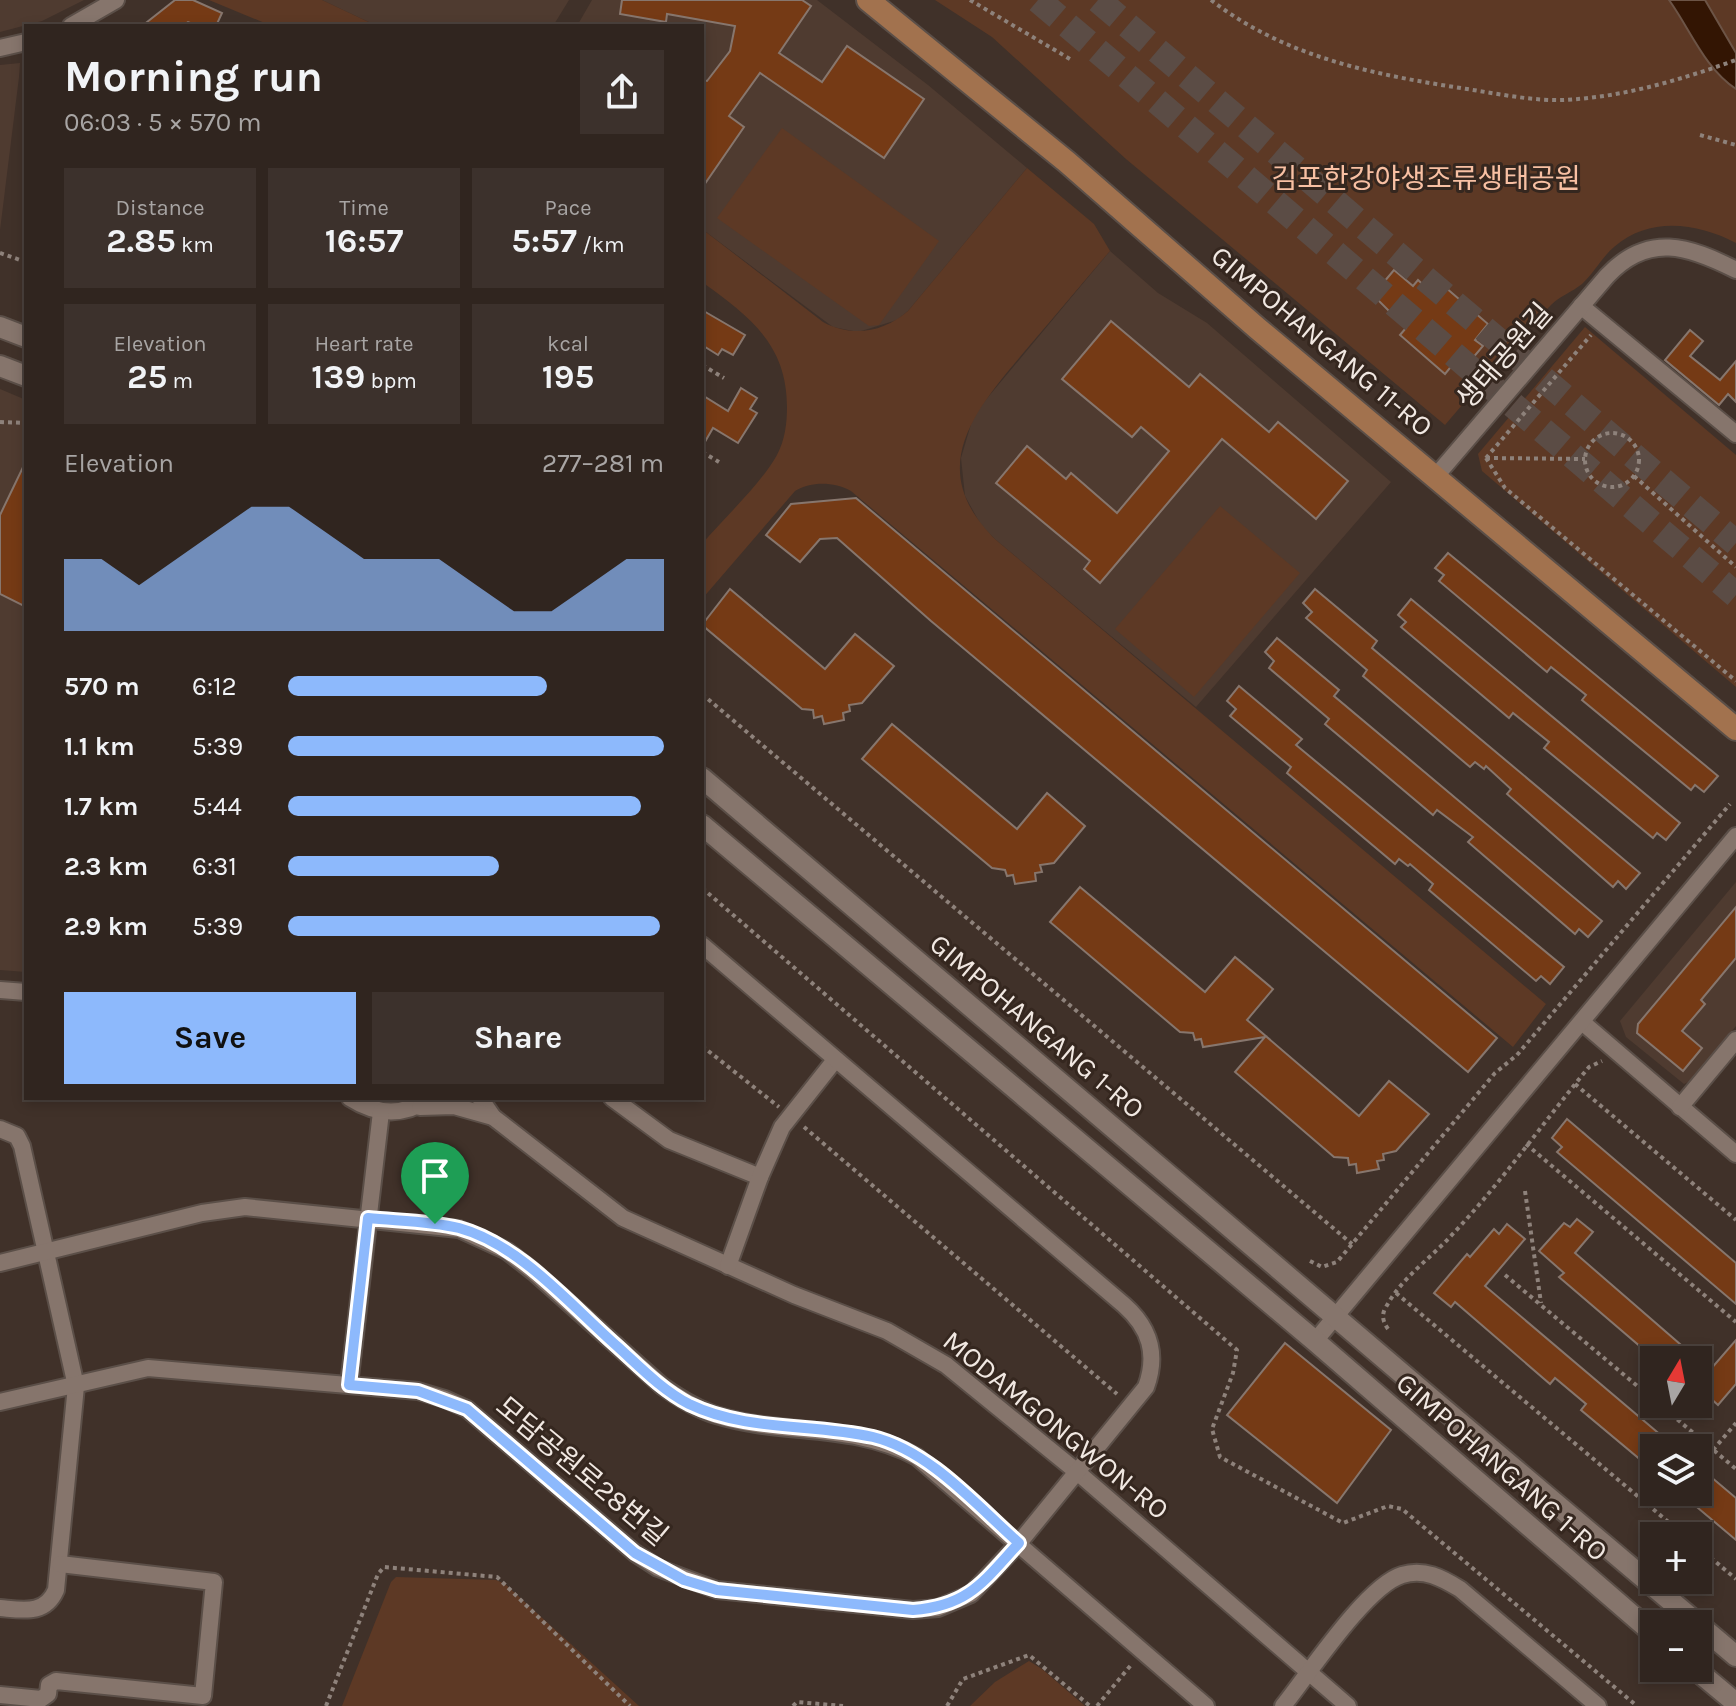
<!DOCTYPE html>
<meta charset="utf-8">
<style>
body{margin:0;font-family:Karla,"Noto Sans KR",sans-serif;background:#3c312c;color:#f1f3f6;height:100vh;display:flex;flex-direction:column;font-size:30px;white-space:nowrap}
*{box-sizing:border-box;margin:0}
p{font-size:26px;color:#a8a5a4}
.icon{flex:none;width:44px;height:44px;fill:none;stroke:currentColor;stroke-width:2;stroke-linecap:round;stroke-linejoin:round}
.map{position:relative;flex:1;overflow:hidden}
.drawer{position:absolute;left:24px;top:24px;width:680px;height:1076px;display:flex;flex-direction:column;background:#30251f;border-radius:0px;box-shadow:0 4px 12px #0003,0 0 0 2px #4b423d}
.drawer>*{flex:none}
.needle{width:52px;rotate:10deg}
.controls{position:absolute;left:1640px;top:1346px;display:grid;gap:16px}
.controls a{display:grid;place-items:center;width:72px;height:72px;border-radius:0px;background:#30251f;box-shadow:0 4px 12px #0003,0 0 0 2px #4b423d;font-size:40px}
.pin{position:absolute;display:grid;place-items:center;width:68px;height:68px;color:#fff;margin:-82px -34px;border-radius:50% 50% 50% 0;rotate:-45deg;box-shadow:0 0 8px #0007}
.pin .icon{rotate:45deg}
.round{display:grid;place-items:center;flex:none;width:84px;height:84px;border-radius:0px;background:#3c312c}
.headline{display:flex;align-items:center;justify-content:space-between;height:136px;padding:0 40px}
h1{font-size:44px;font-weight:700;line-height:60px}
.figures{display:grid;grid-template-columns:repeat(3,1fr);gap:12px;height:136px;padding:8px 40px}
.figures div{display:grid;align-content:center;border-radius:0px;background:#3c312c;text-align:center}
.figures b{font-size:34px;font-weight:700}
.figures small{font-size:22px;font-weight:400}
.figures p{font-size:22px}
.chart{height:224px;padding:16px 40px}
.chart p{display:flex;justify-content:space-between}
.chart svg{width:100%;height:144px;margin-top:8px;fill:#8db9fc;opacity:.7}
.cta{display:flex;gap:16px;margin-top:auto;padding:16px 40px}
.cta a{flex:1;height:92px;border-radius:0px;background:#8db9fc;color:#111;font-size:32px;font-weight:700;line-height:92px;text-align:center}
.cta a+a{background:#3c312c;color:#f1f3f6}
ul{padding:0 40px;list-style:none;font-size:26px}
li{display:grid;grid-template-columns:128px 96px 1fr;align-items:center;height:60px}
li i{height:20px;border-radius:10px;background:#8db9fc}
.map>svg:first-child{display:block}
</style>
<div class="map">
<svg width="1736" height="1706" viewBox="0 0 1736 1706">
<rect width="100%" height="100%" fill="#403129"/>
<!-- built -->
<g fill="#4f3b30">
<path d="M0,0H84L42,21L0,32Z"/>
<path d="M322,0H569L553,26H377Z"/>
<path d="M592,0H817L928,85L1027,168L908,311L897,320L858,332L833,327L702,229V26H577Z"/>
<path d="M20,63L19,77L0,230V65Z"/>
<path d="M1110,251L1158,293L1207,323L1391,482L1196,707L996,540L981,525L965,496L961,458L974,414Z"/>
<path d="M0,389L26,400V972L0,970Z"/>
<path d="M1736,882V1026L1690,1081L1684,1084L1626,1037L1620,1021Z"/>
</g>
<!-- green -->
<g fill="#5d3925">
<path d="M209,0H322L377,26H272Z"/>
<path d="M935,0H1736V243C1697,223 1650,216 1614,247C1602,257 1594,273 1582,284C1572,292 1560,296 1551,305C1514,342 1480,385 1445,425L1126,159L992,37Z"/>
<path d="M782,128L939,241L879,325L869,326L717,218Z"/>
<path d="M1027,168L1094,224L1110,251C1083,282 1057,314 1030,345C978,407 921,467 996,540L1546,1004L1513,1047L851,491C834,482 812,481 795,491L702,599V544C725,517 760,485 777,455C785,440 787,423 787,407C787,344 749,316 702,282V229L823,322C852,338 884,332 908,311Z"/>
<path d="M1585,327L1736,455V687L1482,471L1478,454Z"/>
<path d="M1220,506L1300,573L1194,697L1115,629Z"/>
<path d="M396,1577L496,1580L505,1584L639,1706H342L391,1582Z"/>
<path d="M1029,1661L1042,1669L1085,1706H970L995,1682Z"/>
</g>
<!-- water -->
<path fill="#331503" stroke="#6c5446" stroke-width="2" d="M1669,0H1705L1736,53V89C1705,69 1690,29 1669,0Z"/>
<!-- building -->
<g fill="#753a15" stroke="#87766d" stroke-width="2">
<path d="M175,0H193L222,13L216,26H198L188,22L182,26H142Z"/>
<path d="M622,0H802L811,6L779,53L822,82L847,46L924,99L884,158L760,73L729,116L744,127L702,188V80L707,81L730,51L735,26L667,14L666,22L620,14Z"/>
<path d="M1394,270L1413,286L1418,280L1430,291L1438,281L1488,324L1475,340L1483,346L1466,366L1458,358L1445,374L1400,335L1406,328L1373,295Z"/>
<path d="M702,310L745,335L733,355L722,349L718,355L702,345Z"/>
<path d="M1111,321L1189,387L1200,374L1269,432L1278,422L1348,481L1316,519L1222,439L1100,583L1084,569L1090,561L996,483L1027,446L1066,479L1071,473L1117,513L1169,451L1141,427L1132,437L1062,379Z"/>
<path d="M1690,330L1703,341L1690,356L1720,380L1736,361V402L1728,394L1719,405L1665,360Z"/>
<path d="M741,388L757,398L750,409L757,413L738,443L713,428L702,447V395L728,411Z"/>
<path d="M26,461V607L0,594V515Z"/>
<path d="M856,498L1497,1038L1468,1072L931,621L837,538L820,539L800,562L766,535L791,504Z"/>
<path d="M1448,553L1718,776L1704,792L1695,785L1691,790L1582,700L1586,695L1551,667L1547,672L1439,581L1444,575L1435,568Z"/>
<path d="M730,589L825,669L855,634L894,666L862,703L849,705L850,711L843,713L844,720L824,724L822,716L814,718L813,710L802,709L702,625Z"/>
<path d="M1315,589L1377,641L1372,648L1640,873L1626,889L1618,881L1613,887L1507,794L1511,789L1486,766L1484,769L1475,762L1470,767L1363,676L1367,670L1306,618L1312,612L1303,603Z"/>
<path d="M1411,599L1680,823L1666,840L1657,833L1653,838L1544,748L1549,742L1513,713L1509,718L1401,627L1406,622L1398,615Z"/>
<path d="M1277,638L1339,690L1334,696L1602,921L1588,937L1579,929L1575,934L1468,842L1473,837L1437,810L1433,815L1325,724L1329,719L1269,668L1274,661L1265,652Z"/>
<path d="M1239,686L1302,739L1296,745L1564,967L1550,984L1541,976L1536,981L1429,890L1433,884L1410,864L1408,866L1399,859L1395,864L1287,773L1291,767L1230,716L1236,709L1227,701Z"/>
<path d="M892,724L1017,829L1047,793L1085,826L1054,863L1040,865L1042,872L1035,873L1036,881L1015,884L1013,875L1007,876L1005,870L992,868L862,759Z"/>
<path d="M1080,887L1205,992L1235,957L1273,989L1247,1020L1359,1116L1389,1081L1429,1114L1396,1151L1383,1154L1384,1160L1377,1161L1379,1169L1357,1173L1356,1164L1349,1165L1348,1158L1334,1157L1235,1072L1265,1037L1203,1047L1201,1039L1195,1040L1193,1033L1180,1032L1050,922Z"/>
<path d="M1736,907V958L1701,1000L1705,1004L1682,1031L1702,1048L1683,1071L1637,1033L1638,1024Z"/>
<path d="M1567,1119L1736,1263V1304L1557,1152L1562,1147L1552,1138Z"/>
<path d="M1577,1219L1593,1232L1575,1253L1710,1370L1736,1340V1384L1718,1405L1698,1387V1360H1666L1653,1349L1649,1354L1559,1277L1564,1273L1539,1251L1564,1223L1570,1227Z"/>
<path d="M1507,1224L1525,1239L1485,1286L1676,1448H1654V1471L1581,1410L1586,1404L1555,1378L1550,1384L1455,1302L1451,1307L1434,1293L1467,1254L1470,1257L1494,1229L1499,1234Z"/>
<path d="M1285,1343L1391,1430L1337,1503L1227,1415Z"/>
<path d="M1698,1466L1736,1498V1540L1679,1492H1698Z"/>
</g>
<g fill="none" stroke-linecap="round" stroke-linejoin="round">
<!-- trunk-tunnel -->
<g stroke="#5b4c45" stroke-width="26" stroke-dasharray="26 13" stroke-linecap="butt">
<path d="M1038,0L1736,595"/>
<path d="M1098,0L1736,543"/>
</g>
<defs>
<g id="minor">
<path d="M71,26L116,0"/>
<path d="M0,48L26,42"/>
<path d="M1581,306L1736,434"/>
<path d="M1436,476L1607,276C1648,232 1689,246 1736,270"/>
<path d="M0,990L26,992"/>
<path d="M1582,1022L1736,1154"/>
<path d="M350,1098C378,1116 404,1116 431,1098"/>
<path d="M480,1098L493,1117L623,1218L794,1295L887,1331L946,1365L1076,1471L1348,1706"/>
<path d="M612,1098L669,1140L760,1177"/>
<path d="M420,1107L454,1106L493,1117"/>
<path d="M1680,1107L1736,1040"/>
<path d="M0,1129L17,1136L22,1146L76,1386L56,1590C45,1615 24,1610 0,1608"/>
<path d="M0,1263L202,1213L245,1207L459,1229L507,1251L534,1272L662,1386C679,1398 696,1409 716,1415C783,1436 852,1422 917,1457L1206,1706"/>
<path d="M728,1266L760,1177L782,1127L835,1060"/>
<path d="M1315,1341L1736,836"/>
<path d="M349,1385L381,1112"/>
<path d="M0,1402L148,1368L418,1391L445,1399L467,1409L635,1553L658,1568L717,1590L913,1610L938,1608L971,1594L1019,1543L1146,1387C1158,1354 1150,1328 1124,1305L702,945"/>
<path d="M0,1695L41,1699L48,1694L49,1685L56,1681L203,1696L214,1582L60,1564"/>
<path d="M1283,1706C1308,1675 1366,1586 1402,1575C1424,1568 1442,1578 1460,1589L1598,1706"/>
</g>
<g id="tertiary">
<path d="M0,327L26,337"/>
<path d="M0,366L26,376"/>
<path d="M702,778C1047,1071 1390,1365 1736,1656"/>
<path d="M702,825L1315,1341L1654,1634"/>
<path d="M1694,1668L1736,1703"/>
</g>
<path id="secondary" d="M868,0L1067,162L1257,328L1736,729"/>
</defs>
<!-- minor casing -->
<use href="#minor" stroke="#5b4f48" stroke-width="20"/>
<!-- tertiary casing -->
<use href="#tertiary" stroke="#5b4f48" stroke-width="24"/>
<!-- secondary casing -->
<use href="#secondary" stroke="#5b4f48" stroke-width="26"/>
<!-- path -->
<g stroke="#8e827b" stroke-width="4" stroke-dasharray="4 4" stroke-linecap="butt">
<path d="M970,0L1070,59"/>
<path d="M1211,0C1286,58 1376,75 1467,89C1499,94 1532,101 1564,100C1624,97 1680,80 1736,60"/>
<path d="M1700,135L1736,145"/>
<path d="M0,253L26,262"/>
<path d="M702,365L724,378"/>
<path d="M0,422L26,423"/>
<circle cx="1612" cy="460" r="27"/>
<path d="M702,452L719,462"/>
<path d="M1486,458L1505,488L1736,681"/>
<path d="M1486,458L1591,335"/>
<path d="M1486,458L1585,459"/>
<path d="M1634,476L1736,567"/>
<path d="M702,694L1352,1244"/>
<path d="M702,888L1237,1350L1233,1373L1212,1429L1220,1457L1343,1523L1388,1506L1402,1509L1637,1706"/>
<path d="M702,1046L779,1107"/>
<path d="M1575,1084L1736,1220"/>
<path d="M804,1127L1117,1394"/>
<path d="M1526,1144L1736,1322"/>
<path d="M1525,1191L1541,1303"/>
<path d="M1310,1261L1322,1267L1337,1262L1495,1073L1517,1055L1730,804"/>
<path d="M1505,1275L1654,1400"/>
<path d="M1396,1293L1685,1536"/>
<path d="M1388,1329C1383,1322 1381,1315 1386,1307C1401,1279 1427,1261 1448,1239C1499,1186 1542,1124 1589,1067L1602,1061"/>
<path d="M1659,1404L1736,1469"/>
<path d="M1713,1450L1736,1423"/>
<path d="M1698,1547L1736,1579"/>
<path d="M326,1706L378,1574L384,1567L497,1577L630,1706"/>
<path d="M793,1706L797,1702L843,1706"/>
<path d="M947,1706L963,1679L1029,1655L1090,1706"/>
<path d="M1097,1706L1131,1665"/>
</g>
<!-- minor -->
<use href="#minor" stroke="#86756c" stroke-width="16"/>
<!-- tertiary -->
<use href="#tertiary" stroke="#86756c" stroke-width="20"/>
<!-- secondary -->
<use href="#secondary" stroke="#a2724e" stroke-width="22"/>
</g>
<g fill="none" stroke-linecap="round" stroke-linejoin="round">
<defs>
<path id="route" d="M368,1218C398,1221 430,1221 459,1228C521,1245 571,1306 618,1347C640,1367 662,1390 689,1404C747,1432 812,1423 873,1437C930,1451 976,1505 1019,1543C984,1581 969,1606 913,1610L717,1590L684,1580L635,1553L467,1409L418,1391L349,1385Z"/>
</defs>
<!-- route casing -->
<use href="#route" stroke="#fff" stroke-width="16"/>
<!-- route -->
<use href="#route" stroke="#8db9fc" stroke-width="10"/>
</g>
<g text-anchor="middle" dominant-baseline="central" stroke-width="6" stroke-linejoin="round" paint-order="stroke">
<!-- park labels -->
<g font-size="28" fill="#f8c0a3" stroke="#35271f">
<text x="1426" y="178">김포한강야생조류생태공원</text>
</g>
<!-- street labels -->
<g font-size="28" fill="#f1e8e2" stroke="#35271f">
<text transform="translate(1322 341) rotate(40)">GIMPOHANGANG 11-RO</text>
<text transform="translate(1504 356) rotate(-49)">생태공원길</text>
<text transform="translate(1037 1026) rotate(40)">GIMPOHANGANG 1-RO</text>
<text transform="translate(1056 1425) rotate(39)">MODAMGONGWON-RO</text>
<text transform="translate(1502 1467) rotate(41)">GIMPOHANGANG 1-RO</text>
<text transform="translate(582 1471) rotate(40)">모담공원로28번길</text>
</g>
</g>
</svg>
<div class="controls">
<a><svg class="needle" viewBox="-14 -14 28 28"><path d="M0-13l5 13h-10z" fill="#e53935"/><path d="M0 13l5-13h-10z" fill="#a8a5a4"/></svg></a>
<a><svg class="icon" aria-label="layers" viewBox="0 0 24 24"><path d="M12 4l9 5-9 5-9-5zM3 14l9 5 9-5"/></svg></a>
<a>+</a>
<a>−</a>
</div>
<div class="pin" style="left:435px;top:1224px;background:#1e9e55"><svg class="icon" aria-label="arrive" viewBox="0 0 24 24"><path d="M6 21V4h12l-3 4 3 4H6"/></svg></div>
<section class="drawer">
<div class="headline"><div><h1>Morning run</h1><p>06:03 · 5 × 570 m</p></div><a class="round"><svg class="icon" aria-label="share" viewBox="0 0 24 24"><path d="M12 15V3M7 8l5-5 5 5M5 13v7h14v-7"/></svg></a></div>
<div class="figures">
<div><p>Distance</p><b>2.85<small> km</small></b></div>
<div><p>Time</p><b>16:57</b></div>
<div><p>Pace</p><b>5:57<small> /km</small></b></div>
</div>
<div class="figures">
<div><p>Elevation</p><b>25<small> m</small></b></div>
<div><p>Heart rate</p><b>139<small> bpm</small></b></div>
<div><p>kcal</p><b>195</b></div>
</div>
<div class="chart"><p><span>Elevation</span>277–281 m</p>
<svg viewBox="0 0 160 44" preserveAspectRatio="none"><path d="M0 44V22L10 22L20 30L30 22L40 14L50 6L60 6L70 14L80 22L90 22L100 22L110 30L120 38L130 38L140 30L150 22L160 22V44z"/></svg>
</div>
<ul>
<li><b>570 m</b>6:12<i style="width:69%"></i></li>
<li><b>1.1 km</b>5:39<i style="width:100%"></i></li>
<li><b>1.7 km</b>5:44<i style="width:94%"></i></li>
<li><b>2.3 km</b>6:31<i style="width:56%"></i></li>
<li><b>2.9 km</b>5:39<i style="width:99%"></i></li>
</ul>
<div class="cta"><a>Save</a><a>Share</a></div>
</section>
</div>
